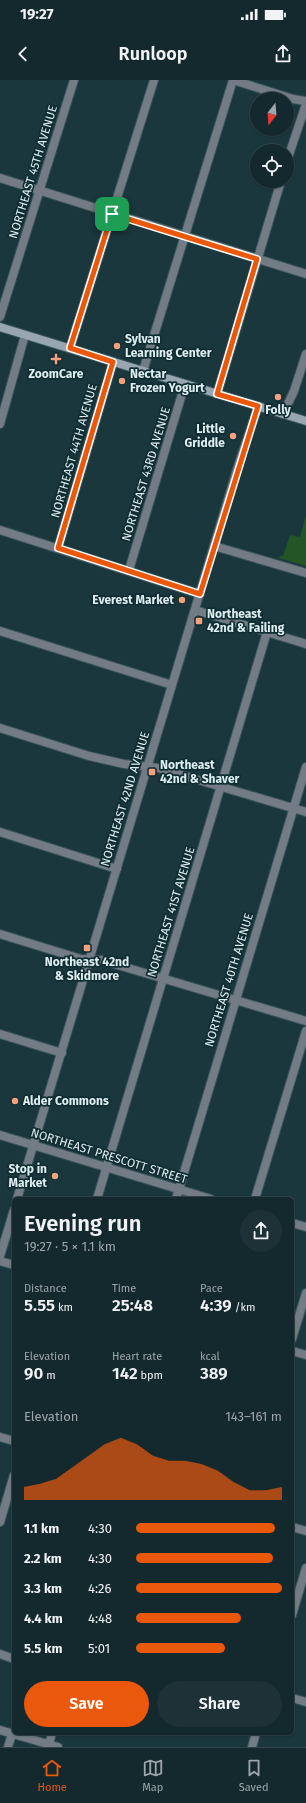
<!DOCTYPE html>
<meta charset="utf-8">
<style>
body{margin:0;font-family:"Fira Sans",sans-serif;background:#1d3136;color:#f1f3f6;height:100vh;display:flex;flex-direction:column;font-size:15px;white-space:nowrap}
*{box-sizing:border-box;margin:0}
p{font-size:13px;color:#9da6aa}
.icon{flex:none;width:22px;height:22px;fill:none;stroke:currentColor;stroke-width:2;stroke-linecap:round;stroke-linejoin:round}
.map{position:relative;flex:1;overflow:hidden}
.details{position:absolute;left:12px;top:1117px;width:282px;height:538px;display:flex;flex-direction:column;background:#14292e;border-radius:6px;box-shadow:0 1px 3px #0004,0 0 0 1px #33454a}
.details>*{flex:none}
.needle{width:26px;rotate:197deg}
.tools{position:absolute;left:250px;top:12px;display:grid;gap:8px}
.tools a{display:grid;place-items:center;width:44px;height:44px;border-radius:50%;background:#14292e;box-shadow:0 1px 3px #0004,0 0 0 1px #33454a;font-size:20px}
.pin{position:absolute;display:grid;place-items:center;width:34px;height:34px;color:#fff;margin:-17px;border-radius:8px;box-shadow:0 2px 6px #0006}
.round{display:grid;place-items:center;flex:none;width:42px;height:42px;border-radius:21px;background:#1d3136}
.headline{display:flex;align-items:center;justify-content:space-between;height:68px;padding:0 12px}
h1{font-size:22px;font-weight:600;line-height:30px}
.figures{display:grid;grid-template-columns:repeat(3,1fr);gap:6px;height:68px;padding:4px 12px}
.figures div{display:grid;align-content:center}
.figures b{font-size:17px;font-weight:600}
.figures small{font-size:11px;font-weight:400}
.figures p{font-size:11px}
.chart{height:112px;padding:8px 12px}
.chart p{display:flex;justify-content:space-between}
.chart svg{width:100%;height:72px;margin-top:4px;fill:#ea580c;opacity:.7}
.button{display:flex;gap:8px;margin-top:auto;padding:8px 12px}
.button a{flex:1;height:46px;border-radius:24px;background:#ea580c;color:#fff;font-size:16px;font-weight:600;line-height:46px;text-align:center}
.button a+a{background:#1d3136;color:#f1f3f6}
ul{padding:0 12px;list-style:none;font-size:13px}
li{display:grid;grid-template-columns:64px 48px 1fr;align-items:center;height:30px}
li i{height:10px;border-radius:5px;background:#ea580c}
.status{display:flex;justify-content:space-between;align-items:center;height:28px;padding:0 20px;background:#14292e;direction:ltr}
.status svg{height:11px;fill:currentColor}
header{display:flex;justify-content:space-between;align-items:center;height:52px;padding:0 12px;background:#14292e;font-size:18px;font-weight:600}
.tabs{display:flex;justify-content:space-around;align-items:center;height:56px;border-top:1px solid #33454a;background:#14292e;font-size:11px;color:#9da6aa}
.tabs a{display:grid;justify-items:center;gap:2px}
.tabs .active{color:#ea580c}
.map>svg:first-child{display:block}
</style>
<div class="status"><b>19:27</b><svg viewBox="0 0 49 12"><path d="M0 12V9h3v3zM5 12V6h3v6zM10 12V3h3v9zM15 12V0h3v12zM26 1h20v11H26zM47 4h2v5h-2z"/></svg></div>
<header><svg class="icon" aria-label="back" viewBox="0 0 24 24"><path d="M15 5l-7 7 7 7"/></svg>Runloop<svg class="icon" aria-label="share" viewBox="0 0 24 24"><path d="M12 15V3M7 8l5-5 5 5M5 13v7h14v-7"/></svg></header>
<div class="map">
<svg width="306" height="1667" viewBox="0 0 306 1667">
<rect width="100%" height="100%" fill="#1a373d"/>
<!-- green -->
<path fill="#235527" d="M306,435V486L279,478L280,476H283L290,455L300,457Z"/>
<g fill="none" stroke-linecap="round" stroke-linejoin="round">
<defs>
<g id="minor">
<path d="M233,0L293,19L306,21"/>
<path d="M287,81L306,24"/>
<path d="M0,98L306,194"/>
<path d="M0,237L74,0"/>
<path d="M70,268L154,0"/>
<path d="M143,291L233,0"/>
<path d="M217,314L281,101"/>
<path d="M0,344L25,255"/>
<path d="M0,450L200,514"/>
<path d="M214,466L306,493"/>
<path d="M58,468L113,282"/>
<path d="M129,490L185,304"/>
<path d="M195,530L306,564"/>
<path d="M0,551L172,605"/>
<path d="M0,648L89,676L124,684L158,688L306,732"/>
<path d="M0,752L117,789"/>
<path d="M0,854L81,879L101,880L306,941"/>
<path d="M0,954L62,973"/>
<path d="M97,1119L267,552"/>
<path d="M176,1119L306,687"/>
<path d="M255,1119L306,951"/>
<path d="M0,1181L14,1185"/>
<path d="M292,1259L306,1213"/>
<path d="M292,1271L306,1275"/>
<path d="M0,1357L14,1361"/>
<path d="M0,1442L14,1395"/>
<path d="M292,1447L306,1451"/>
<path d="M292,1535L306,1488"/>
<path d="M0,1574L14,1579"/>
<path d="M292,1618L306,1622"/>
<path d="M0,1650L58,1667"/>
<path d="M49,1664L52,1653"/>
<path d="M8,1667L12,1654"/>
<path d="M252,1667L256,1653"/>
</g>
<g id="tertiary">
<path d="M283,334L294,311L306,274"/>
<path d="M0,1055L211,1119"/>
<path d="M17,1119L239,383L258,327"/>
<path d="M292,1143L306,1147"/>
<path d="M0,1176L14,1130"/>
</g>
<path id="secondary" d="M0,247L306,341"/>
</defs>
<!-- minor casing -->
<use href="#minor" stroke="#39545a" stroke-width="10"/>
<!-- tertiary casing -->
<use href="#tertiary" stroke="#39545a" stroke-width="10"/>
<!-- secondary casing -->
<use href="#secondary" stroke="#39545a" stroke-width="10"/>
<!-- minor -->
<use href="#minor" stroke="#737c84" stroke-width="8"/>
<!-- tertiary -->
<use href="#tertiary" stroke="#737c84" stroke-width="8"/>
<!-- secondary -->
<use href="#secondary" stroke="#98a6b2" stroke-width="8"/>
</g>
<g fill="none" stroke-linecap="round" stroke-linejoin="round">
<defs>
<path id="route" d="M112,134L257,179L217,314L258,326L200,514L58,468L113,282L70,268Z"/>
</defs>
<!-- route casing -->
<use href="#route" stroke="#fff" stroke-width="8"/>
<!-- route -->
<use href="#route" stroke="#ea580c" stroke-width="5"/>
</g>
<!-- markers -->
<g fill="#f1a17d" stroke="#102d32" stroke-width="1.5">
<circle cx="117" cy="266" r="4"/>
<path d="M54 273h4v4h4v4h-4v4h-4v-4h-4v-4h4z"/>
<circle cx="122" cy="301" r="4"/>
<circle cx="278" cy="317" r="4"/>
<circle cx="233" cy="356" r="4"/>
<circle cx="182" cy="520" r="4"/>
<rect x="195" y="537" width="8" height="8" rx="2"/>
<rect x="148" y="688" width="8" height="8" rx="2"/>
<rect x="83" y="864" width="8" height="8" rx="2"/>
<circle cx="15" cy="1021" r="4"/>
<circle cx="55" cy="1096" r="4"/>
</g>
<g text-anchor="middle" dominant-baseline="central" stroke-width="3.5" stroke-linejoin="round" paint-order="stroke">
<!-- street labels -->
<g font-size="12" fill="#deeef1" stroke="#102d32">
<text transform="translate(33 92) rotate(-73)">NORTHEAST 45TH AVENUE</text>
<text transform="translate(74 371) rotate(-74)">NORTHEAST 44TH AVENUE</text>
<text transform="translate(146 394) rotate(-73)">NORTHEAST 43RD AVENUE</text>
<text transform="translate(125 719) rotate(-73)">NORTHEAST 42ND AVENUE</text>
<text transform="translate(171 832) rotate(-73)">NORTHEAST 41ST AVENUE</text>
<text transform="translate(229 900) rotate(-73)">NORTHEAST 40TH AVENUE</text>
<text transform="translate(109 1076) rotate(17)">NORTHEAST PRESCOTT STREET</text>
</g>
<!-- poi labels -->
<g font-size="12" font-weight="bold" fill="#deeef1" stroke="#102d32" text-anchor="start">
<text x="125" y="259">Sylvan<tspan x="125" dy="14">Learning Center</tspan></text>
<text x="56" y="294" text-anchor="middle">ZoomCare</text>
<text x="130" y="294">Nectar<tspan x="130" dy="14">Frozen Yogurt</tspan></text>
<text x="278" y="330" text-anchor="middle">Folly</text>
<text x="225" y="349" text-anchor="end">Little<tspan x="225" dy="14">Griddle</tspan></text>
<text x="174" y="520" text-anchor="end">Everest Market</text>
<text x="207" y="534">Northeast<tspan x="207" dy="14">42nd &amp; Failing</tspan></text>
<text x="160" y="685">Northeast<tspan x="160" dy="14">42nd &amp; Shaver</tspan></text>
<text x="87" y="882" text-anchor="middle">Northeast 42nd<tspan x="87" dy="14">&amp; Skidmore</tspan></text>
<text x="23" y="1021">Alder Commons</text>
<text x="47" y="1089" text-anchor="end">Stop in<tspan x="47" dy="14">Market</tspan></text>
</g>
</g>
</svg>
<div class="tools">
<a><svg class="needle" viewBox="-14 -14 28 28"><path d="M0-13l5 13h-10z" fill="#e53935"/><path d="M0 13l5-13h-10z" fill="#9da6aa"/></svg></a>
<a><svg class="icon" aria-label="locate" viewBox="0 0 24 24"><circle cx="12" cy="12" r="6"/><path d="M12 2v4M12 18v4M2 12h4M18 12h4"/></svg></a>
</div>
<div class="pin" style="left:112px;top:134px;background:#1e9e55"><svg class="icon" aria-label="arrive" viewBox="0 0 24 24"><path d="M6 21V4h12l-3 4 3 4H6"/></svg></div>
<section class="details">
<div class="headline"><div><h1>Evening run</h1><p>19:27 · 5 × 1.1 km</p></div><a class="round"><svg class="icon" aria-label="share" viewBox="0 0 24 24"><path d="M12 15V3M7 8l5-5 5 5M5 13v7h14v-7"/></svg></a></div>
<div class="figures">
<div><p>Distance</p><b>5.55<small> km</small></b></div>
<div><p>Time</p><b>25:48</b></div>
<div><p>Pace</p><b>4:39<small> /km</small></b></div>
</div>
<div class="figures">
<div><p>Elevation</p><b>90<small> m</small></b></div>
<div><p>Heart rate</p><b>142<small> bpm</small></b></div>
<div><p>kcal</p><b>389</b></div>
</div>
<div class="chart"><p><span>Elevation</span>143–161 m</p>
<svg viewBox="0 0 160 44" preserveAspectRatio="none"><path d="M0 44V36L10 34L20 31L30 24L40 17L50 10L60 6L70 10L80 17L90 20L100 20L110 22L120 26L130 33L140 38L150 38L160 36V44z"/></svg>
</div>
<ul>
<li><b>1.1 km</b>4:30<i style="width:95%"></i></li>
<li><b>2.2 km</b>4:30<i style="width:94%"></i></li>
<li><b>3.3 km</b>4:26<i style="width:100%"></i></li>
<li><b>4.4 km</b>4:48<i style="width:72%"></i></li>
<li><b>5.5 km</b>5:01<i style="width:61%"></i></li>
</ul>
<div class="button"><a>Save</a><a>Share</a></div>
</section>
</div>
<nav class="tabs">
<a class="active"><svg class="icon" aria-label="home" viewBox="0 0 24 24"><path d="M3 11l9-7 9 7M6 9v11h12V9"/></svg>Home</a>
<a><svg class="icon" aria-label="map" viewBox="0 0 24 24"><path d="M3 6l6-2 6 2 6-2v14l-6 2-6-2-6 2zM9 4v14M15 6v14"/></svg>Map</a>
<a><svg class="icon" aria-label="saved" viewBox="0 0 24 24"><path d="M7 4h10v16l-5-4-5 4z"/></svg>Saved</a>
</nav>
